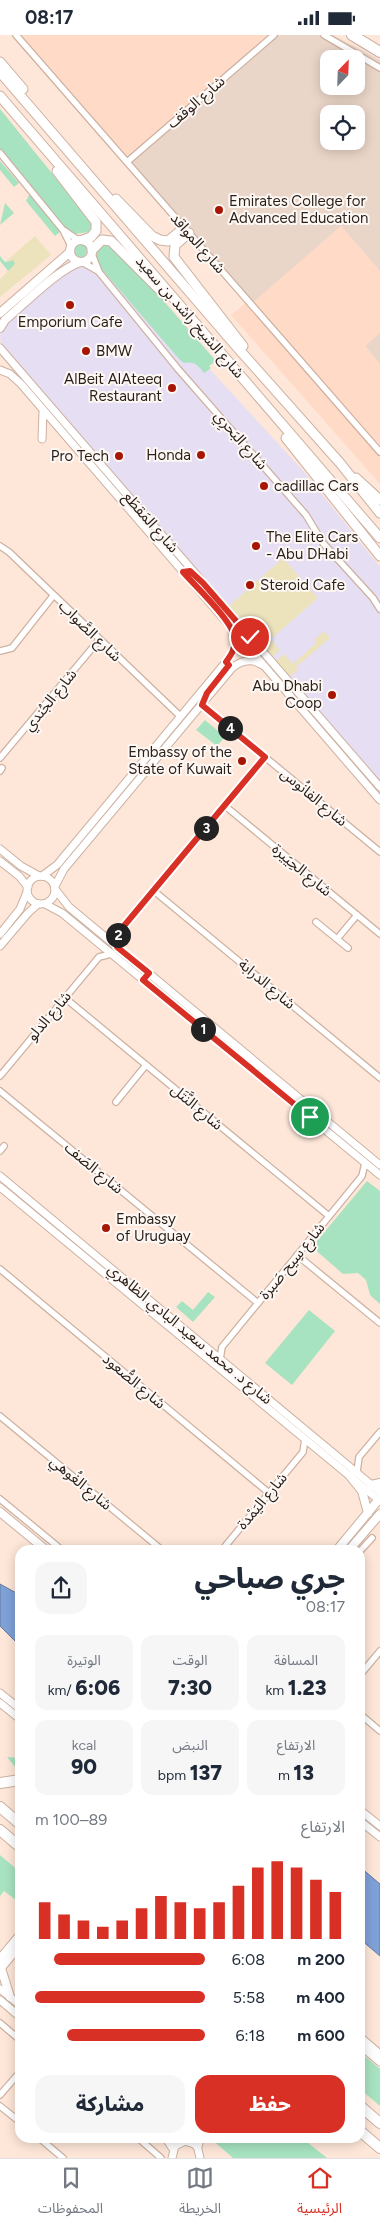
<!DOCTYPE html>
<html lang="ar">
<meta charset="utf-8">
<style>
body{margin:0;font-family:Figtree,"Noto Sans Arabic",sans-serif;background:#f6f6f7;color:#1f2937;direction:rtl;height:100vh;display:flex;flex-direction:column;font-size:19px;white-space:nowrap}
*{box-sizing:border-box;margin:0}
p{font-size:16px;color:#747a83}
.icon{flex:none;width:28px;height:28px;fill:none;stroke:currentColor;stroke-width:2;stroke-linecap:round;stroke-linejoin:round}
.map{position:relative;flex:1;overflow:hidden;direction:ltr}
.details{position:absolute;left:15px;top:1510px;width:350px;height:598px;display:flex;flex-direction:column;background:#fff;border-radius:15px;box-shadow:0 2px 12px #0003;direction:rtl}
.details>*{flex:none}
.needle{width:32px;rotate:23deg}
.buttons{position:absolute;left:320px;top:15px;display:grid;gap:10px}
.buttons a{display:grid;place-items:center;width:45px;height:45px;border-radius:10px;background:#fff;box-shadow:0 2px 12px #0003;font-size:25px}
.pin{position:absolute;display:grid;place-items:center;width:42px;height:42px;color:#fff;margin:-21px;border:2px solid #fff;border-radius:50%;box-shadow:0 1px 5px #0007}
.km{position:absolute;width:25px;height:25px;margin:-12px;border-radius:50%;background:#222;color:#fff;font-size:14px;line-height:25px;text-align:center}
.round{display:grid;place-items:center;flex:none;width:52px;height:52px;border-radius:15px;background:#f6f6f7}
.head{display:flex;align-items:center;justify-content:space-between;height:85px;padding:0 20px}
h1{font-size:28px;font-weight:800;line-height:38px}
.figures{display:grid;grid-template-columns:repeat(3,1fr);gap:8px;height:85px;padding:5px 20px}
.figures div{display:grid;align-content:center;border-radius:12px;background:#f6f6f7;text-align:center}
.figures b{font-size:21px;font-weight:800}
.figures small{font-size:14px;font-weight:400}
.figures p{font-size:14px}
.chart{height:140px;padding:10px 20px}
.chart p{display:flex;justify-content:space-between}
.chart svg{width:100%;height:90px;margin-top:5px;stroke:#d93025;stroke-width:6}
.button{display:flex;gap:10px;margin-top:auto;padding:10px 20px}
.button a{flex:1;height:58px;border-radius:15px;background:#d93025;color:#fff;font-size:20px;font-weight:800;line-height:58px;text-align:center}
.button a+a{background:#f6f6f7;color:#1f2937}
ul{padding:0 20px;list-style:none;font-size:16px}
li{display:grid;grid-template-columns:80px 60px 1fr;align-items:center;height:38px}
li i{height:12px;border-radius:6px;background:#d93025}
.status{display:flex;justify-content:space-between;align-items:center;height:35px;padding:0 25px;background:#fff;direction:ltr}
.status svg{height:14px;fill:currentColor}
.menu{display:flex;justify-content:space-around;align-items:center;height:70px;border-top:1px solid #e0e1e3;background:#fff;font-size:14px;color:#747a83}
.menu a{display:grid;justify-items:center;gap:2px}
.menu .current{color:#d93025}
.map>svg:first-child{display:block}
</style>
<div class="status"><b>08:17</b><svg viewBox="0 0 49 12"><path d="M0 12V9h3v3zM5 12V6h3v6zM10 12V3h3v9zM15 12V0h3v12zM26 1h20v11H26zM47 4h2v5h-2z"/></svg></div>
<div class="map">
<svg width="380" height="2123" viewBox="0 0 380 2123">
<rect width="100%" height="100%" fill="#fee7d9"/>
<!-- commercial -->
<path fill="#e6def3" d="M99,223L115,231L306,439L380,532V748L1,309L0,299L5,289L71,234Z"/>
<!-- built -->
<g fill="#ffdac6">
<path d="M16,0H267L127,127Z"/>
<path d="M341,191L380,236V298L365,311L380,329V449L231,280Z"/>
</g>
<!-- education -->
<g fill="#ead6c8" fill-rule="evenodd">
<path d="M268,0H333L380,25V236L341,191L251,269L127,127L217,49ZM329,24H356V51H329ZM329,79H356V106H329Z"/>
<path d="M380,298V329L365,311Z"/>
</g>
<!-- green -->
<g fill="#a7e3c0">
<path d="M0,74L89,184L92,192L89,197L75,199L67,195L0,116Z"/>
<path d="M0,126L19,148L14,152L0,135Z"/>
<path d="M29,160L32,161L61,196L55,201L26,166Z"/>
<path d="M5,168L14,178L0,190Z"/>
<circle cx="79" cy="215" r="8"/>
<path d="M98,209H109L148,248L216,326L209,331L211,333L204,338C198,330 194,326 184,328L180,325L100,232L96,225Z"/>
<path d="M0,221L5,227L14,225L15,229L9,237L0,226Z"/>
<path d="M205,685L225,702L217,711L196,695Z"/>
<path d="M367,1146L380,1156V1269L370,1260L366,1245L358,1238L343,1239L312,1212Z"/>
<path d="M208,1257L215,1262L193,1287L176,1272L182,1266L193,1275Z"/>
<path d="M309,1275L335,1296L292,1350L265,1328Z"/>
<path d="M7,1722L20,1723V1738Z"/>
<path d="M0,1820L20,1837V1868L4,1856L0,1861Z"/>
<path d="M360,2017L380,2034V2071L360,2054Z"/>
<path d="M210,2103H302L327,2123H233Z"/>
</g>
<!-- sand -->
<g fill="#ece3bd">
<path d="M35,201L51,220L0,262V244L15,229L14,225L6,226Z"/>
<path d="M283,523L318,563L271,604L280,615L272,622L228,572Z"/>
<path d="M324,596L330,603L296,632L298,635L292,640H288L276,626L284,619L293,629L316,608L314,605Z"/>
</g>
<!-- water -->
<g fill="#7fa1d8" stroke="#657a9e">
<path d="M0,1549L20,1560V1611L0,1591Z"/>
<path d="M360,1832L380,1849V1921L360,1904Z"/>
</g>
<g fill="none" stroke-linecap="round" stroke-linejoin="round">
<defs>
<g id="minor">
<path d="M16,0L380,417"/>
<path d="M324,0L380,33"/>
<path d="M0,118L63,195L71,211"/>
<path d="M127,127L274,0"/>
<path d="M65,196L78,205"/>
<path d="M92,219L99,237L178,334L306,480L323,508L373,563L380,574"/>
<path d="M82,227L98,236"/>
<path d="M0,511L9,517L179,680"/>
<path d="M0,616L12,613L53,561"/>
<path d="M202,670L380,817"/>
<path d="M0,723L99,605"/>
<path d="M0,736L2,733"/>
<path d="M224,770L380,899"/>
<path d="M154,856L380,1043"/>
<path d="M316,887L348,913"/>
<path d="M337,904L357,880"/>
<path d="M117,912L118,898L265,722"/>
<path d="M65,963L329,1181"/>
<path d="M0,1041L99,922L111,919"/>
<path d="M0,1056L258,1268"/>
<path d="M116,1067L146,1030"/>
<path d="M0,1116L4,1111"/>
<path d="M297,1220L380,1288"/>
<path d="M0,1234L269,1458"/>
<path d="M220,1324L222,1312L362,1141L365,1128"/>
<path d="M0,1381L162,1515"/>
<path d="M357,1437L359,1422L380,1397"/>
<path d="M0,1464L62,1515"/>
<path d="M222,1515L303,1417L305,1404"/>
<path d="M360,1516L372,1503"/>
<path d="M360,1640L380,1616"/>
<path d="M360,1679L380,1696"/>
<path d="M0,1988L20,2005"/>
<path d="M0,2060L20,2037"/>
<path d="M0,2071L20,2087"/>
<path d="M38,2102L63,2123"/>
<path d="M137,2102L161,2123"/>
</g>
<g id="tertiary">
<path d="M0,313L380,752"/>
<path d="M0,335L10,339L21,349L380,765"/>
<path d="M42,404L43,377"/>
<path d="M0,814L21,831L39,841"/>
<path d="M0,826L19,841L28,852"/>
<path d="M42,841L57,830L226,627C233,617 237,608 232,597"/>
<circle cx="41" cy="855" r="14"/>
<path d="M55,851L64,834L232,633C242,625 252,623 262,630"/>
<path d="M55,854L69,872L380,1130"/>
<path d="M45,869L62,878L380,1140"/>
<path d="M0,899L20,874L27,857"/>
<path d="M0,911L28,878L38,869"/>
<path d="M0,1141L380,1457"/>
<path d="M0,1152L380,1466"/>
<path d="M0,1658L20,1674"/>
<path d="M0,1668L20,1684"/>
<path d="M360,1775L380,1791"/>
<path d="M360,1786L380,1802"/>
<path d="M0,1954L20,1970"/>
<path d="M0,1965L20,1982"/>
<path d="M360,2002L380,2019"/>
<path d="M360,2010L380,2027"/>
<path d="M165,2102L173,2114"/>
<path d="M172,2123L175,2111L185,2106L197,2110L200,2123"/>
</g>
<g id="secondary">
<circle cx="81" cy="216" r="11"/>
<path d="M0,278L70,217"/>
<path d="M0,293L5,285C23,270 59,233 81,227"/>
<path d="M350,1441L362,1456L368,1478"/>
<path d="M371,1450L380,1448"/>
<path d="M0,1477L46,1515"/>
<path d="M337,1515L380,1463"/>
<path d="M349,1515L380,1479"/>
<path d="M0,1924L20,1900"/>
<path d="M1,1933L10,1962"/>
<path d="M0,1934L20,1910"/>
</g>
<g id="trunk">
<path d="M0,27L23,54"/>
<path d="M0,37L236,311L340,428L380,478"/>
<path d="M0,61L380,503"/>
<path d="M57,136L96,187V196L91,202L83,205"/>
<path d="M116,164L152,201L160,205L168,206L184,193"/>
<path d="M189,198L175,210L174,222L243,311"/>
<path d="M92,215L102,205L111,206L165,260"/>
<path d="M286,403L380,521"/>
<path d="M356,443L380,465"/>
</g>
<g id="motorway">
<path d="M352,0L380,17"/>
<path d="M0,1748L20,1745"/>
<path d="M0,1772L20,1789"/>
<path d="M0,1795L20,1812"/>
<path d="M360,2071L380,2088"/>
<path d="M360,2096L380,2113"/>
<path d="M197,2110L199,2102"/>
</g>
</defs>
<!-- minor casing -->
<use href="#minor" stroke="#cdb1a1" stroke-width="8"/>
<!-- tertiary casing -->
<use href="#tertiary" stroke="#cdb1a1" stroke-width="9"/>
<!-- secondary casing -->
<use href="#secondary" stroke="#cdb1a1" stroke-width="10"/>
<!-- trunk casing -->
<use href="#trunk" stroke="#cdb1a1" stroke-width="11"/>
<!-- motorway casing -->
<use href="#motorway" stroke="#cdb1a1" stroke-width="12"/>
<!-- minor -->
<use href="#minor" stroke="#fff" stroke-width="5.5"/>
<!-- tertiary -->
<use href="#tertiary" stroke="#fff" stroke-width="7"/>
<!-- secondary -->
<use href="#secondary" stroke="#fff" stroke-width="8"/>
<!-- trunk -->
<use href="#trunk" stroke="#fff" stroke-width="9"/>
<!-- motorway -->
<use href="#motorway" stroke="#fff" stroke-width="10"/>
</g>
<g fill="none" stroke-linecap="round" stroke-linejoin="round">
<defs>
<path id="route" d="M250,602L203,548L190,536L183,537C195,551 235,588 235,605C235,614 231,620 226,627L229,630L207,658L202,670L265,722L118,898L117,912L149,938L143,945L310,1082"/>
</defs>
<!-- route casing -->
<use href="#route" stroke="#fff" stroke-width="10"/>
<!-- route -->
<use href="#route" stroke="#d93025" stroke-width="6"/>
</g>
<!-- markers -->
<g fill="#a71504" stroke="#fef8f5" stroke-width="2">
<circle cx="219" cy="175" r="5"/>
<circle cx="70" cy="270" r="5"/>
<circle cx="86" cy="316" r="5"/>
<circle cx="172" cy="353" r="5"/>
<circle cx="201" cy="420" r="5"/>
<circle cx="119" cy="421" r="5"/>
<circle cx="264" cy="451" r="5"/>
<circle cx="256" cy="511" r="5"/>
<circle cx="250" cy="550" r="5"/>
<circle cx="332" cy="660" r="5"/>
<circle cx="242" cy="726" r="5"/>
<circle cx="106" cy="1193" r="5"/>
</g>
<g text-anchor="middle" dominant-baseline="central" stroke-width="4" stroke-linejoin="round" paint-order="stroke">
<!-- street labels -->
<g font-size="15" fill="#291e18" stroke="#fef8f5">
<text transform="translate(196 67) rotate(-41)">شارع الوقف</text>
<text transform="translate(198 208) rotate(49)">شارع المواقد</text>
<text transform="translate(190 282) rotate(49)">شارع الشيخ راشد بن سعيد</text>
<text transform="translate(241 405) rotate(49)">شارع البَحرِي</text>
<text transform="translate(151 487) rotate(49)">شارع المَقطَع</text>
<text transform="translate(90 596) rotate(44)">شارع الصَّواب</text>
<text transform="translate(50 665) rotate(-51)">شارع الجُندي</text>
<text transform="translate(314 762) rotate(40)">شارع الفانُوس</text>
<text transform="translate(302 835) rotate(40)">شارع الحِيَيرة</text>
<text transform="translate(267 949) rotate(40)">شارع الدرابة</text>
<text transform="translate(49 981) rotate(-50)">شارع الدلو</text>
<text transform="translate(197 1072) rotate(40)">شارع النَّتَل</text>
<text transform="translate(94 1133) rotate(40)">شارع الصَف</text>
<text transform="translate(292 1226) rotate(-51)">شارع سِيح صَبرة</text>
<text transform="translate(190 1299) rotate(40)">شارع د. محمد سعيد البادي الظاهري</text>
<text transform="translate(134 1346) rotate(40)">شارع الصُّعود</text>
<text transform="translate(81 1448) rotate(40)">شارع الغُوهي</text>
<text transform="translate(262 1466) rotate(-50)">شارع اليَمْدة</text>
</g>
<!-- poi labels -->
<g font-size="15" fill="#291e18" stroke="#fef8f5" text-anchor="start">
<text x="229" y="166">Emirates College for<tspan x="229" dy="17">Advanced Education</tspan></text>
<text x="70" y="287" text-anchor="middle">Emporium Cafe</text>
<text x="96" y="316">BMW</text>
<text x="162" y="344" text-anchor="end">AlBeit AlAteeq<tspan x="162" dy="17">Restaurant</tspan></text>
<text x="191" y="420" text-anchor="end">Honda</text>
<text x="109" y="421" text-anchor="end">Pro Tech</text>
<text x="274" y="451">cadillac Cars</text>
<text x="266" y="502">The Elite Cars<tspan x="266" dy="17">- Abu DHabi</tspan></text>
<text x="260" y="550">Steroid Cafe</text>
<text x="322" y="651" text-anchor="end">Abu Dhabi<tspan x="322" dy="17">Coop</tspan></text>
<text x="232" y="717" text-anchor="end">Embassy of the<tspan x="232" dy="17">State of Kuwait</tspan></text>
<text x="116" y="1184">Embassy<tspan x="116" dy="17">of Uruguay</tspan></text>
</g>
</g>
</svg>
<div class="buttons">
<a><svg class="needle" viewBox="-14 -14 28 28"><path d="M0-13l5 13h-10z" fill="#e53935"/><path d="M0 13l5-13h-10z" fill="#747a83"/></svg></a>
<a><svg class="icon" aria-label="locate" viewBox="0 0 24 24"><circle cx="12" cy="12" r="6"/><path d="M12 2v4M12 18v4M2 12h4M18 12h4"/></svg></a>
</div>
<div class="pin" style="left:310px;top:1082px;background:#1e9e55"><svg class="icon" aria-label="arrive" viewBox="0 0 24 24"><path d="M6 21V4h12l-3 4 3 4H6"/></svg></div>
<div class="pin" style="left:250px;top:602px;background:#d93025"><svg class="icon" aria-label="check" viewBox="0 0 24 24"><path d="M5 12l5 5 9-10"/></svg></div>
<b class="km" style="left:203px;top:994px">1</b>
<b class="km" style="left:118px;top:900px">2</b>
<b class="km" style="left:206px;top:793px">3</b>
<b class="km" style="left:230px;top:693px">4</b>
<section class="details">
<div class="head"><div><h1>جري صباحي</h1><p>08:17</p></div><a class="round"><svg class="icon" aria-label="share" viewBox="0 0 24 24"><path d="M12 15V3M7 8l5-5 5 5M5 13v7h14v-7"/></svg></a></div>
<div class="figures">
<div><p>المسافة</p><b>1.23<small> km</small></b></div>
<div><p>الوقت</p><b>7:30</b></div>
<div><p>الوتيرة</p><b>6:06<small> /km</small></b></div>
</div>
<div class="figures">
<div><p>الارتفاع</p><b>13<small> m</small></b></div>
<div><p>النبض</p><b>137<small> bpm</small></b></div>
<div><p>kcal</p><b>90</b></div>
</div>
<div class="chart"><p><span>الارتفاع</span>89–100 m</p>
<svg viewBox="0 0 160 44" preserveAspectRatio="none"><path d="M5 44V26M15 44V32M25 44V35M35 44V38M45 44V35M55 44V29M65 44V23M75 44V26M85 44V29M95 44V26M105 44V18M115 44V9M125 44V6M135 44V9M145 44V15M155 44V21"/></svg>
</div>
<ul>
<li><b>200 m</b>6:08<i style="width:89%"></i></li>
<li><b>400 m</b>5:58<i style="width:100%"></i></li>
<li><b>600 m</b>6:18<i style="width:81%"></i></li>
</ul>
<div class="button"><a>حفظ</a><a>مشاركة</a></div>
</section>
</div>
<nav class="menu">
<a class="current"><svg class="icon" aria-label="home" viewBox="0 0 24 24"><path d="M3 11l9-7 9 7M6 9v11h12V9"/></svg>الرئيسية</a>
<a><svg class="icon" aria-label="map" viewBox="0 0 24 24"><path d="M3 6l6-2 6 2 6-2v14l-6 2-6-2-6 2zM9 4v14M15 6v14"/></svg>الخريطة</a>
<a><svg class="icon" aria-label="saved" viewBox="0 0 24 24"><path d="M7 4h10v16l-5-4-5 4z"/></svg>المحفوظات</a>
</nav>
